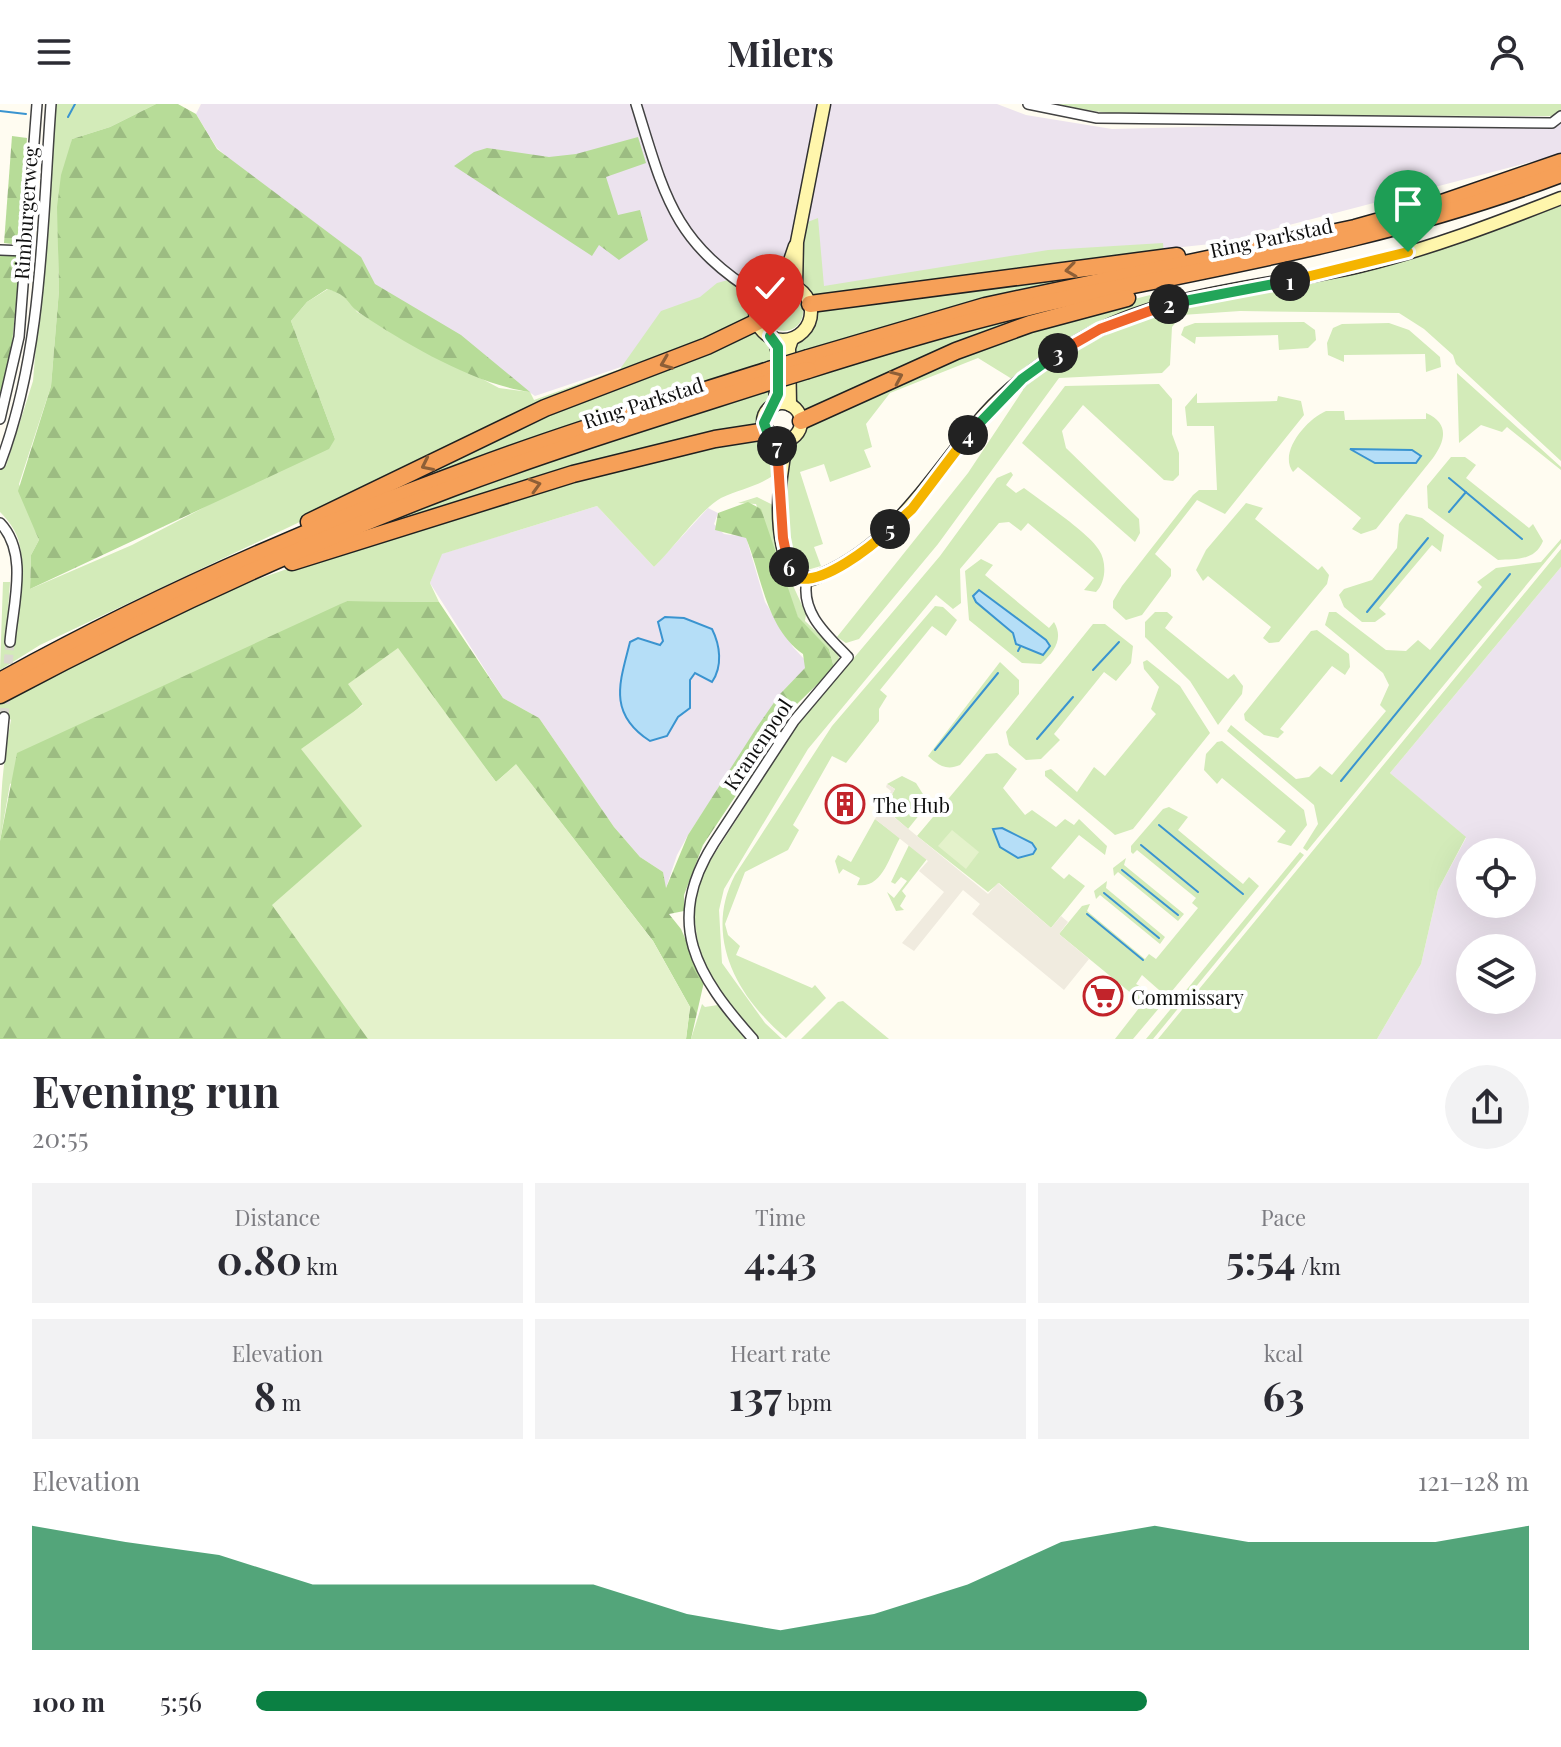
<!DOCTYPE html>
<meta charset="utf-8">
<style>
body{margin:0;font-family:"Playfair Display",serif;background:#f2f2f3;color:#2b2b33;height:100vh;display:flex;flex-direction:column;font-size:30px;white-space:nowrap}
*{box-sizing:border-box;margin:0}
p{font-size:26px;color:#7c7c81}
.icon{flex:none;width:44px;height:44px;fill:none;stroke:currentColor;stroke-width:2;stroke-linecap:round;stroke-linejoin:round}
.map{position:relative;height:935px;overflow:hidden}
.details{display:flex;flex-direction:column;background:#fff;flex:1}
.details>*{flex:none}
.fabs{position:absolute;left:1456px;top:734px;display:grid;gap:16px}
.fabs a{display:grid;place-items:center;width:80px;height:80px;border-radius:50%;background:#fff;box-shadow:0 8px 32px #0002;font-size:40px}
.pin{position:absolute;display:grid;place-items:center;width:68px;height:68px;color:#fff;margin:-82px -34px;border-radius:50% 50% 50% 0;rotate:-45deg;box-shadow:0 0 8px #0007}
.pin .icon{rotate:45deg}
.km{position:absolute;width:40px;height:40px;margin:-20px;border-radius:50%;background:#222;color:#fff;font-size:22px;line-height:40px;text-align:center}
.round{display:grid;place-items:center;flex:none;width:84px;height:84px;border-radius:42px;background:#f2f2f3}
.head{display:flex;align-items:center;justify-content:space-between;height:136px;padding:0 32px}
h1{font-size:44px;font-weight:700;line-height:60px}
.stats{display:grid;grid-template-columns:repeat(3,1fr);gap:12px;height:136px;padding:8px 32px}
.stats div{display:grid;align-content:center;border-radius:0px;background:#f2f2f3;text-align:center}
.stats b{font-size:40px;font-weight:700}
.stats small{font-size:22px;font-weight:400}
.stats p{font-size:22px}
.chart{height:224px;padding:16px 32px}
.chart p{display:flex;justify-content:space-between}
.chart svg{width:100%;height:144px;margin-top:8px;fill:#0b8043;opacity:.7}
ul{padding:0 32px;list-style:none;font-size:26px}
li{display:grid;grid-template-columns:128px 96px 1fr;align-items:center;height:60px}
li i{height:20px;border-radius:10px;background:#0b8043}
header{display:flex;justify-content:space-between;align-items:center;height:104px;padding:0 32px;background:#fff;font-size:36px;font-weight:700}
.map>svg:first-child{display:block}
</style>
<header><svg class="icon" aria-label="menu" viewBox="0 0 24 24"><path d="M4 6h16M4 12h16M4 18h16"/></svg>Milers<svg class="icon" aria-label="person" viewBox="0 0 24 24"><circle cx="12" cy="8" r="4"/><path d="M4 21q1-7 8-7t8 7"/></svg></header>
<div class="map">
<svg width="1561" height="935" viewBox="0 0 1561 935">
<defs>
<pattern id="forest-firs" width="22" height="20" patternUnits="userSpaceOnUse" patternTransform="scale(2)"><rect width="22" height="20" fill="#b7dc98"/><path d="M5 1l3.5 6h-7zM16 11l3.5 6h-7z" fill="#9cbc82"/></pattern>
</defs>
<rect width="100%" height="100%" fill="#fffcf1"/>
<!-- industrial -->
<g fill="#ece3ee" fill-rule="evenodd">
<path d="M201,0H997L1026,11L1112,25L1542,14L1561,16V50L1220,139L882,175L535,292L371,179L217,44L196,10Z"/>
<path d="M597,402L654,463L708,404L718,409L714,420L724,430L746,433L765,498L793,543L806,557L805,565L780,590L688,731L677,751L665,787L663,768L640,753L614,723L539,614L503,594L430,479L441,450Z"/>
<path d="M1561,463V935H1377L1421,860L1438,786L1466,734L1390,669ZM1470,748H1522V800H1470ZM1470,844H1522V896H1470Z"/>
</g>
<!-- grass -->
<g fill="#d3ebb9">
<path d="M56,0H156L110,23L72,35L58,138L59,186L51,282L19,380L39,436L31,451L30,485L132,441L335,335L291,217L307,198L328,185L346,191L357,208L499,284L530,288L534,296L620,265L661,207L700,193L717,179L728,176C744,187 756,195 749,216L775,243L773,292L763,307L759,322L771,342L774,371C757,383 740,385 721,394C702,404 672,446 654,463L597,402L442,450L430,479L439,498L347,497L10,680L0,737C0,695 3,655 11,616L6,611L0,618V595L238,482L287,465L301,453L762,260L306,415L40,541L0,566L3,478H10L6,536L14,535C20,524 16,522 15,511C13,468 37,445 0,408V361L6,362L33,277Z"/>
<path d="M1045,0H1561V12L1173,11L1108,9Z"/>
<path d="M1561,102V357L1456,260L1453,251L1424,225L1399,209L1240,207L1182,211L1172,223L1170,261L1162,269L1059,274L938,440L859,535L846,539L837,533L968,369L1023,286L1020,282L1085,238L1136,217L1181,203L1346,170Z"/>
<path d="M818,114L824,182L1048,146L1163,139L1164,150L819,198C790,180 802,147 805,119Z"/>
<path d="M1158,160L792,251C799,233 814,225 816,205Z"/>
<circle cx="784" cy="208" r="19"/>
<path d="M1150,191L1151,201L1046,251L1012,275L978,254L890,289L866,320L872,343L864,346L871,363L830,378L824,360L800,368L823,440L814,443L821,462L807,466L793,457C781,424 779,342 808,318C825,305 854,298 874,289C965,248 1052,215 1150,191Z"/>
<path d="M1095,197L803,310L794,299L791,279L934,233Z"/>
<path d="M1304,218L1315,226L1316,236L1308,244L1279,246L1278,231L1196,233L1195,240L1181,231L1184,223L1195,219Z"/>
<path d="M1389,219L1409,226L1440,253L1441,263L1426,268L1425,250L1344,251V258L1328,251L1327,239L1333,224L1342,220Z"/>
<path d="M1457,269L1561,363V366L1507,323L1502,328L1481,321L1459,339Z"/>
<path d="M1159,280L1172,295V330L1179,349V371L1173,377L1164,376L1083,301L1062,327L1066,344L1139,415L1140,429L1135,438L1022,339L1065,282Z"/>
<path d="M1197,289V299L1277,297L1278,292L1301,297L1304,311L1225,410L1197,396L1155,450L1171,465V472L1142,511L1126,516L1113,504V497L1122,482L1193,391L1199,386H1217L1214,322H1187L1185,303Z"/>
<path d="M1326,307H1344L1345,316L1426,315V309C1449,319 1446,336 1433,354L1376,425L1361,430L1352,425L1361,414L1298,363L1293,368C1278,348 1307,315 1326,307Z"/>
<path d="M1451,353H1465L1476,361L1466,374L1529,424L1533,420L1543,437C1535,457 1516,455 1498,456L1428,404L1427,382Z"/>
<path d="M1011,368L1013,371L1006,381L1016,389L1024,384C1041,397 1089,429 1099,446C1107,458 1106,478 1096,488L1084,486L1094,474L1028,419L1021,427L1009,418L999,419L960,465L961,499L953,505L936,491L808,645L724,785L719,806L722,859L765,919L782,935H757L718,887L700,855L693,803L701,771L798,620L940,452L997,374Z"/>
<path d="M757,393L773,401L785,464L806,510L805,517L838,548L839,555L834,564L829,545L798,514L756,400L738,399Z"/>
<path d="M1246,399L1263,404L1255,415L1318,466L1322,462L1329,471L1327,480L1279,538L1269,539L1263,534L1271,523L1208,472L1203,477L1196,466L1206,446Z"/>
<path d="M1406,410L1422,414L1444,431L1441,448L1432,441L1379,504L1386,510L1375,518H1362L1344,503L1339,491L1344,485L1372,476L1397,444L1399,420Z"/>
<path d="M1561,435V439L1307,747L1303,744L1318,720L1314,701L1227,627L1231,621L1296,675L1309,673L1320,662L1332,671L1386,607L1380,601L1389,581L1383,569L1325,521L1329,508H1336L1386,546L1406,547L1418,536L1430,546L1482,483L1477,478L1496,464L1541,458Z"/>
<path d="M1561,445V463L1390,669L1466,733L1438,786L1421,860L1377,935H1158Z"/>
<path d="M981,455L993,461L985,471L1049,524L1054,518C1064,535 1054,548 1041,560L1022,559L969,516L965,467Z"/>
<path d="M935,502L943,503L957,516L946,532L932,522L880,586L887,592L879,605V617L846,659L832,652L793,721L799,726L788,746L745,768L725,820L728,831L740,842L736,851L812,884L815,881L826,894L786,934C737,893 703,832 735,771L832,622Z"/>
<path d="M1155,508H1167L1173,513L1165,524L1228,575L1234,570L1243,582L1242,590L1218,621L1190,577L1145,533V518Z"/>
<path d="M1093,520H1105L1133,542L1131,559L1116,577L1104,568L1054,630L1060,636L1041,655L1026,656L1009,641L1006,628Z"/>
<path d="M1317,526L1349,550L1350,563L1345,571L1332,562L1280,625L1284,628L1278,634L1264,631L1245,616L1244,610L1311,527Z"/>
<path d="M1147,556L1180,582L1210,629L1133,725L1115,731L1045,672V667L1051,665L1077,688L1094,663L1105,672L1156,610L1151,605L1159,583L1144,565L1143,558Z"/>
<path d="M1000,558L1019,576V590L960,661C946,667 938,661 928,652Z"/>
<path d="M1222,637L1304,706L1307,721L1291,742L1277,738L1286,727L1222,674L1217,680L1204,666L1206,650L1217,638Z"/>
<path d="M997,649L1017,665L1003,684L1025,711L1032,706L1056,723L1065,715L1074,721L1079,715L1107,742L1105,751L1079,731L1051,764L1064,775L1069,770L1085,782L1051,824L999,779L988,788L917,732L986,650Z"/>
<path d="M902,672L916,679L926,695L924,705L908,725L884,704L895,685L887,680Z"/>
<path d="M1169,703L1188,713L1178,726L1243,780L1249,773L1259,782L1167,893L1142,871L1136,880L1165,897L1133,935H1115L1143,899L1059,830L1082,802L1090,800L1087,807L1145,855L1149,850L1156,855L1198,804L1192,799L1196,794L1137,746L1133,750L1131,748V742L1163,705Z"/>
<path d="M875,715L900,734C889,752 883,785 857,781L860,774L843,765L839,770L835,757L838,751L851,758Z"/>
<path d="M909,741L927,755L902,787L906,792L900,802L904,806L896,807L887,788L894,794L907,777L901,773L895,780L891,778Z"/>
<path d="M1300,748L1304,751L1153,935H1146Z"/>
<path d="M1126,754L1124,761L1184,810L1178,817L1118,768L1114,772L1113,764Z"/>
<path d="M1107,777L1106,784L1165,833L1160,840L1100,791L1096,795L1094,787Z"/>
<path d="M843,897L889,935H801L838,898Z"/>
<path d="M702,900L705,903L718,901L745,935H691Z"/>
</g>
<!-- forest -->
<g fill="url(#forest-firs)">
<path d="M156,0H178L196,10L217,45L361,153L375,180L461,231L530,288C474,280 408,241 361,210C345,199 351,192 327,185L307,198L291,217L335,335L329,345L30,485L31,451L39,436L18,387L51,282L59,186L57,103L61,71L72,35L110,23Z"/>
<path d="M12,32L27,34L20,141L4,139Z"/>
<path d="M638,33L646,59L606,73L618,111L640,106L648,136L619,156L599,141L592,152L454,62L474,48L487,44L549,53L576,50Z"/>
<path d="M0,150H21L10,260L0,301Z"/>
<path d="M748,398L761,405L798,513L829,545L834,564L796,601L703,741L684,791V807L669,810L681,825L704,878L691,935H686L690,903L653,837L516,661L496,678L462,634L363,600L354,608L380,644L363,722L370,935H0V737L17,649L347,497L439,498L503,594L539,614L614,723L640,753L663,768L666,784L688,731L757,623L780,590L805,564L803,550C766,524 762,473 746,434L715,426L718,409Z"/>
</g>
<!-- pitch -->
<g fill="#e4f2cb">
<path d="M398,544L496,678L516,660L653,837L690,903L686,935H368L272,801L362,722L301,645L363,601L348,580Z"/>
<path d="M952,726L979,748L966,765L938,742Z"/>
</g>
<!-- plaza -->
<path fill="#f0ebdf" d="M887,680L895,685L884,705L988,790L998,779L1051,824L1061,812L1068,818L1059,830L1089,855L1064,886L972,810L980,800L963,786L914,847L902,839L944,788L919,767L928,757L875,715L891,687L886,683Z"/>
<!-- water -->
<g fill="#b5def7" stroke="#3a94d0" stroke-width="2">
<path d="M1350,345L1412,346L1421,352L1416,359H1375Z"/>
<path d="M979,486L1046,536L1050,542L1043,551L1016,540L1013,529L976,498L973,492Z"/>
<path d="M665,513L684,514L712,525C720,541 723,562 712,578L695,569L690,576V604L678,613L667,632L650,637C607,609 620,578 630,538L638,534L660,541L663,537L658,518Z"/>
<path d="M1002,724L1032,739L1036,745L1033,750L1018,754L1000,743L993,725Z"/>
</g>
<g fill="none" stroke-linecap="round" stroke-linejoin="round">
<!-- stream -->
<g stroke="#3a94d0" stroke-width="2">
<path d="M0,7L26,10"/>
<path d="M68,13L75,0"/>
<path d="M1449,374L1522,435"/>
<path d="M1449,408L1466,388"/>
<path d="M1367,508L1428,434"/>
<path d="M1018,547L1020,543"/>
<path d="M1093,566L1119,538"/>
<path d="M1037,635L1073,593"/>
<path d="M935,646L998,569"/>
<path d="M1341,677L1510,470"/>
<path d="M1159,721L1243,790"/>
<path d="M1141,741L1198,788"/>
<path d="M1122,766L1178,811"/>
<path d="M1104,789L1159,834"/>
<path d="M1087,810L1143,856"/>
</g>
<!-- street-tunnel -->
<g stroke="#dbd8cf" stroke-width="9" stroke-dasharray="9 4.5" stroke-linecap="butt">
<path d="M7,573L10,538"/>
<path d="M4,613L6,588"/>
</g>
<defs>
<g id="street">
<path d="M636,0C665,93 673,138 760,192"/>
<path d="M1028,0L1097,14L1552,19L1561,12"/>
<path d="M0,146L26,147"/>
<path d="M0,315L19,233L37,0"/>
<path d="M0,360C43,246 42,121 51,0"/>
<path d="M0,419C29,449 13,500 10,538"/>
<path d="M0,655L4,613"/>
<path d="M753,935C697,872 663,819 714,739L794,617L848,553C828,532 800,509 807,476"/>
</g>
<g id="secondary">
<path d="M782,180L795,142"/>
<circle cx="783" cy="208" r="28"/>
<path d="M796,182L797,138L824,0"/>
<path d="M774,234L778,249L775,301"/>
<circle cx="782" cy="318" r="19"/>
<path d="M790,301L789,244L792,235"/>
<path d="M787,336C779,375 772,433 793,469L812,475C893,445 931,371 985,310C1012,280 1045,256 1080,236C1164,187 1267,184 1360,162C1429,145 1495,120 1561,94"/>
</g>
<g id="highway">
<path d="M810,200L1177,152"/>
<path d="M808,254L985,202L1355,124L1430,103L1561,58"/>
<path d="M808,266C897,238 987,211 1078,192C1245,158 1401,131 1561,70"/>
<path d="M801,317L956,247L1030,220L1127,194"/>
<path d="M309,418L545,304L707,242L757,218"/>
<path d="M292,458L573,370L715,335L766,327"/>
<path d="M0,577C150,494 309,424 470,365C568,328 669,298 769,266"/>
<path d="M0,591C147,513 297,443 452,384C556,345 663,312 769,278"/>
</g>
</defs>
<!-- street casing -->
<use href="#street" stroke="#424242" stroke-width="12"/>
<!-- secondary casing -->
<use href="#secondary" stroke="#313131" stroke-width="15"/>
<!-- highway casing -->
<use href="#highway" stroke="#202020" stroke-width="19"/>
<!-- street -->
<use href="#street" stroke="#fff" stroke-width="9"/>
<!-- secondary -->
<use href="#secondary" stroke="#fff6ac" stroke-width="12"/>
<!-- highway -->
<use href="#highway" stroke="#f6a058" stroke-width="16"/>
<defs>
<g id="highway-bridge">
<path d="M769,266L808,254"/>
<path d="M769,278L808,266"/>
</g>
</defs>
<!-- highway-bridge casing -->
<use href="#highway-bridge" stroke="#202020" stroke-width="19" stroke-linecap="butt"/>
<!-- highway-bridge -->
<use href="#highway-bridge" stroke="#f6a058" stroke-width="16"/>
</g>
<!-- one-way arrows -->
<defs><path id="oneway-chevron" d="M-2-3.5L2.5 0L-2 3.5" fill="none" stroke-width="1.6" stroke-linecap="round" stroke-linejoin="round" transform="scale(2)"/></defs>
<g stroke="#8e5f37">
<use href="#oneway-chevron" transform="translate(1071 166) rotate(172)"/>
<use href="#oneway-chevron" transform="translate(666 259) rotate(158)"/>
<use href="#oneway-chevron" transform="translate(897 273) rotate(-24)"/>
<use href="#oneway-chevron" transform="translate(427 361) rotate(154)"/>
<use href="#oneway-chevron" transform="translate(535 381) rotate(-16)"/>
</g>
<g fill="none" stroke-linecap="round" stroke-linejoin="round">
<defs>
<path id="split-1" d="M1290,177L1408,148"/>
<path id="split-2" d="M1169,200L1290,177"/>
<path id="split-3" d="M1058,249L1100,225L1169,200"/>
<path id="split-4" d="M968,331L1022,275L1058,249"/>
<path id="split-5" d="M890,425L912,405L968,331"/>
<path id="split-6" d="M789,463L797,474C823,481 871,443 890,425"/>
<path id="split-7" d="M777,342L783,434L789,463"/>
<path id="split-8" d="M770,232L778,243V290L764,319L768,330L777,336V342"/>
</defs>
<!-- split-1 casing -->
<use href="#split-1" stroke="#fff" stroke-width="16"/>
<!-- split-2 casing -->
<use href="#split-2" stroke="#fff" stroke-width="16"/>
<!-- split-3 casing -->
<use href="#split-3" stroke="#fff" stroke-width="16"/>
<!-- split-4 casing -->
<use href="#split-4" stroke="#fff" stroke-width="16"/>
<!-- split-5 casing -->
<use href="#split-5" stroke="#fff" stroke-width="16"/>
<!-- split-6 casing -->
<use href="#split-6" stroke="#fff" stroke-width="16"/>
<!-- split-7 casing -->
<use href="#split-7" stroke="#fff" stroke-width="16"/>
<!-- split-8 casing -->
<use href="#split-8" stroke="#fff" stroke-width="16"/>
<!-- split-1 -->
<use href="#split-1" stroke="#f5b400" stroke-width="10"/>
<!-- split-2 -->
<use href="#split-2" stroke="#22a559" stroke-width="10"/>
<!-- split-3 -->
<use href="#split-3" stroke="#f0652b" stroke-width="10"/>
<!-- split-4 -->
<use href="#split-4" stroke="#22a559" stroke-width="10"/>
<!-- split-5 -->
<use href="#split-5" stroke="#f5b400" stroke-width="10"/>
<!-- split-6 -->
<use href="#split-6" stroke="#f5b400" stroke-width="10"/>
<!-- split-7 -->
<use href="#split-7" stroke="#f0652b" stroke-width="10"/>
<!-- split-8 -->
<use href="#split-8" stroke="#22a559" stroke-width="10"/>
</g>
<!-- icons -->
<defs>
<symbol id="building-ring" viewBox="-11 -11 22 22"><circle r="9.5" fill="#fff" stroke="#c2242b" stroke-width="1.5"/><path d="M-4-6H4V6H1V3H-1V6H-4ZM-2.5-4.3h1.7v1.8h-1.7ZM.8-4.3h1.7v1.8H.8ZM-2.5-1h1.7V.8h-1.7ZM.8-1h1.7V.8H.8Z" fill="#c2242b"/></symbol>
<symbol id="supermarket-ring" viewBox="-11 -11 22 22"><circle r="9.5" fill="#fff" stroke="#c2242b" stroke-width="1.5"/><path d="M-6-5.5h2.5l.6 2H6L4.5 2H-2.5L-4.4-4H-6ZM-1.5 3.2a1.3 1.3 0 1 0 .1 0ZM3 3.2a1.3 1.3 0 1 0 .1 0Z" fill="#c2242b"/></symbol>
</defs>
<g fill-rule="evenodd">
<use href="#building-ring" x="823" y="678" width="44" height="44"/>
<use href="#supermarket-ring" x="1081" y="870" width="44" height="44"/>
</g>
<g text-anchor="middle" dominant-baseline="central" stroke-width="8" stroke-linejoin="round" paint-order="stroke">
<!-- street labels -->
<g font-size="20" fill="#0f0f0f" stroke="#fff">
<text transform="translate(25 109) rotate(-86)">Rimburgerweg</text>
<text transform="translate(1271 133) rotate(-12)">Ring Parkstad</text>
<text transform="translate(643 298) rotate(-18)">Ring Parkstad</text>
<text transform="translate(757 640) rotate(-56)">Kranenpool</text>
</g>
<!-- poi labels -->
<g font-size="20" fill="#0f0f0f" stroke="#fff" text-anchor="start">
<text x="873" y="700">The Hub</text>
<text x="1131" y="892">Commissary</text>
</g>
</g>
</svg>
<div class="fabs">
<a><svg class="icon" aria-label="locate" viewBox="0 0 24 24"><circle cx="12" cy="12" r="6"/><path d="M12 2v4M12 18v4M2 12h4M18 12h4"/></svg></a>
<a><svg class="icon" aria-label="layers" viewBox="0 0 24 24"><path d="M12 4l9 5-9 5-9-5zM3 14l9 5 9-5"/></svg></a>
</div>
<div class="pin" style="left:1408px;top:148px;background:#1e9e55"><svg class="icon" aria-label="arrive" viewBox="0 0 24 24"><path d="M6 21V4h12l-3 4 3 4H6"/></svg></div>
<div class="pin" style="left:770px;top:232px;background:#d93025"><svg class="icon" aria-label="check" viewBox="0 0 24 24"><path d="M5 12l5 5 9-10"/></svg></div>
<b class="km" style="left:1290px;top:177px">1</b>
<b class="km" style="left:1169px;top:200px">2</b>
<b class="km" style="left:1058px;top:249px">3</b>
<b class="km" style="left:968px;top:331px">4</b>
<b class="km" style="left:890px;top:425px">5</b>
<b class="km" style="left:789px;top:463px">6</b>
<b class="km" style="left:777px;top:342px">7</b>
</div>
<section class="details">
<div class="head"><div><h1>Evening run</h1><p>20:55</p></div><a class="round"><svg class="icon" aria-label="share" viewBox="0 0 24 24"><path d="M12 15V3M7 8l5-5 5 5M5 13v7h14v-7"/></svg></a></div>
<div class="stats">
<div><p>Distance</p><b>0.80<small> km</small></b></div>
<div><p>Time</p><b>4:43</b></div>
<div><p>Pace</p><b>5:54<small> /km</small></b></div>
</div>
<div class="stats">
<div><p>Elevation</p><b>8<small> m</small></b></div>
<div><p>Heart rate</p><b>137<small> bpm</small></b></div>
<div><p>kcal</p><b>63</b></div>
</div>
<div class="chart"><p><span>Elevation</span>121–128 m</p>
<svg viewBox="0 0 160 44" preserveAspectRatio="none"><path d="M0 44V6L10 11L20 15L30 24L40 24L50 24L60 24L70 33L80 38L90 33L100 24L110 11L120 6L130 11L140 11L150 11L160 6V44z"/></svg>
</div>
<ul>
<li><b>100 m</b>5:56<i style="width:70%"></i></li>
</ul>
</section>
